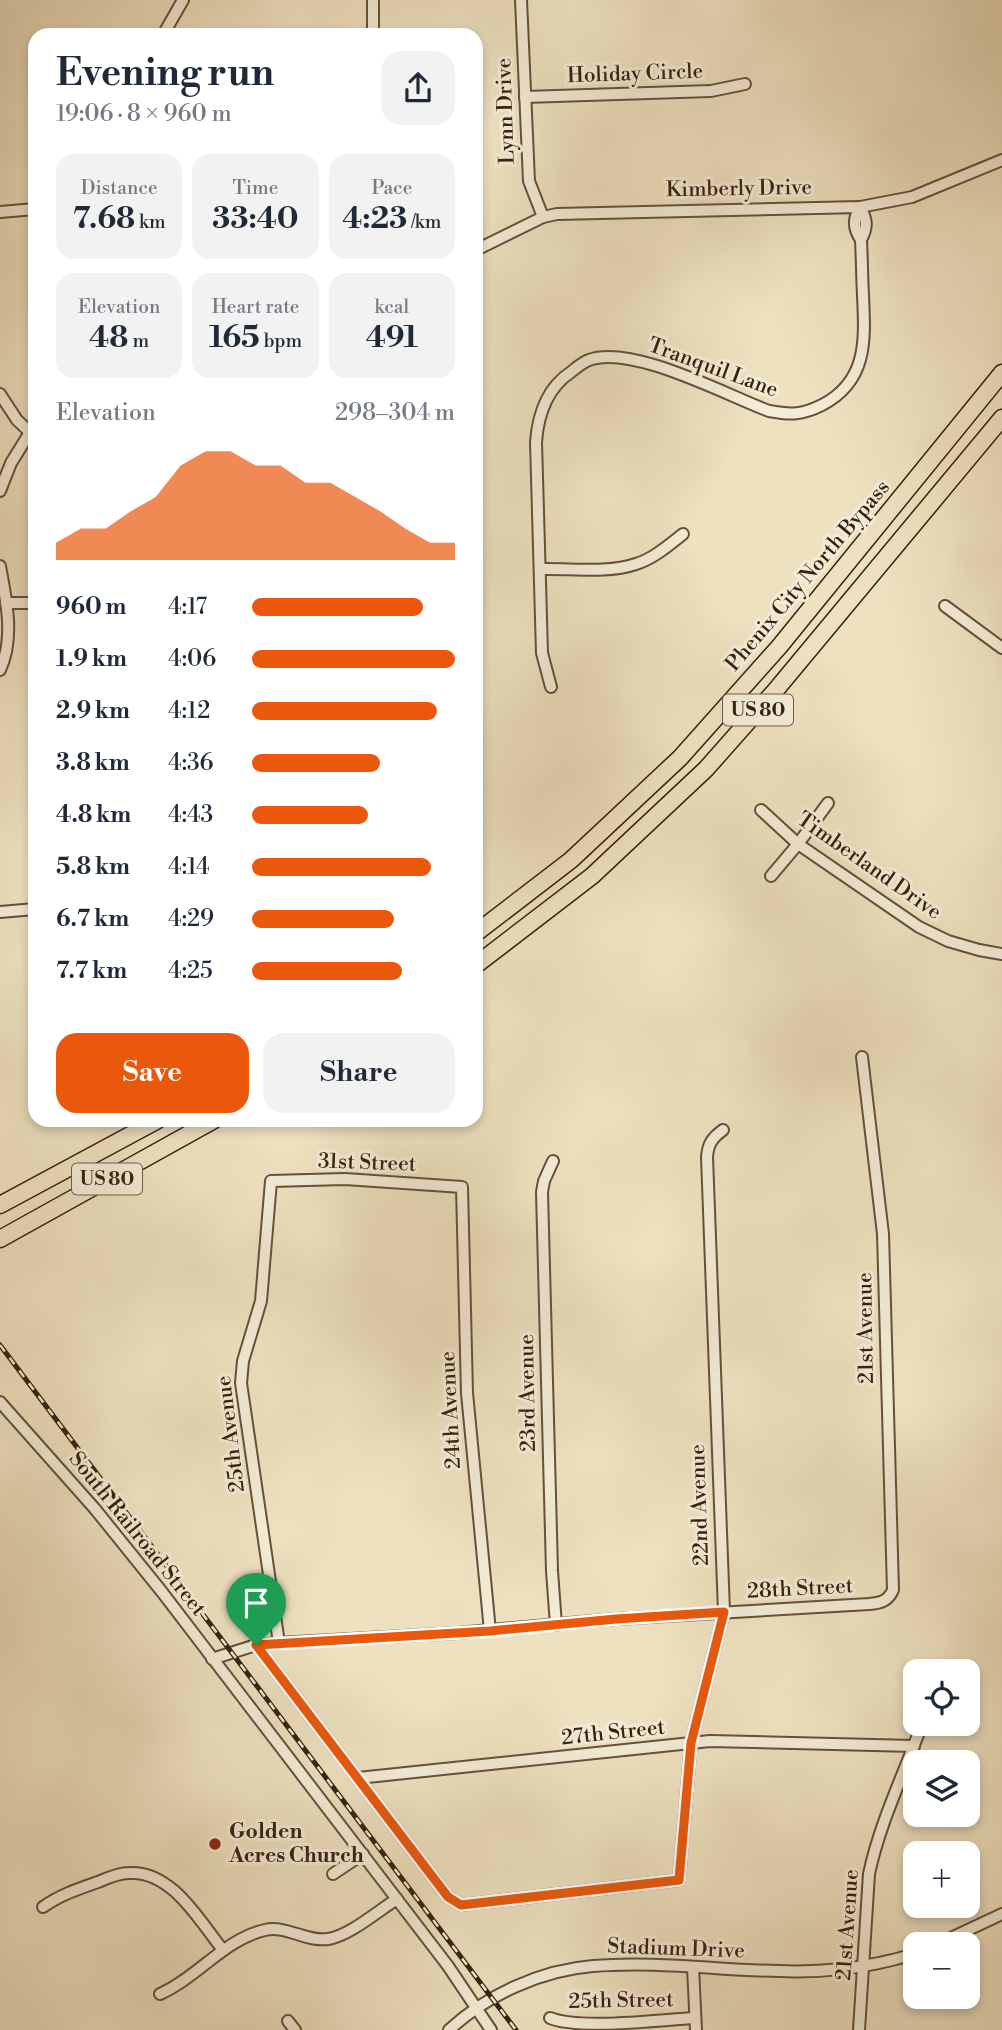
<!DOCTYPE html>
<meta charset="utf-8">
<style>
body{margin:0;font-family:"Libre Bodoni",serif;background:#f2f2f3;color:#1f2937;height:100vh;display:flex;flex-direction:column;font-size:26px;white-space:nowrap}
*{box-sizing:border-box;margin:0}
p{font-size:23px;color:#747a83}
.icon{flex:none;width:38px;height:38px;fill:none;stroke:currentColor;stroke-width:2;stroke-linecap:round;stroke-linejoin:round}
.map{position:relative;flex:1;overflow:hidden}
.side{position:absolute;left:28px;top:28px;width:455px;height:1099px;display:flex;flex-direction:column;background:#fff;border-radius:21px;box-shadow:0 4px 10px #0003}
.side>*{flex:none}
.fabs{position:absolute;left:903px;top:1659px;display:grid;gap:14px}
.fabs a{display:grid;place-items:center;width:77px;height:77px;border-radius:14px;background:#fff;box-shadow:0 4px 10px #0003;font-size:35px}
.pin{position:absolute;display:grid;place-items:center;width:60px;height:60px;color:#fff;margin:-72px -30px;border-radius:50% 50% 50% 0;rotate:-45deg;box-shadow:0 0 7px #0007}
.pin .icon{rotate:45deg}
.round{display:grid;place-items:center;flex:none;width:74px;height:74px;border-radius:21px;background:#f2f2f3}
.summary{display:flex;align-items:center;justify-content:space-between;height:119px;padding:0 28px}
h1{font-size:38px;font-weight:800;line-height:52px}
.figures{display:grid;grid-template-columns:repeat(3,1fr);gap:10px;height:119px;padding:7px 28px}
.figures div{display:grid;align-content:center;border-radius:18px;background:#f2f2f3;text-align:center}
.figures b{font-size:30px;font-weight:800}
.figures small{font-size:19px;font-weight:400}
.figures p{font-size:19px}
.chart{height:196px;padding:14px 28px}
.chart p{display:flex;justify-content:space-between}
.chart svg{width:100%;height:126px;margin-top:7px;fill:#ea580c;opacity:.7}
.action{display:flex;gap:14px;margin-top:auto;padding:14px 28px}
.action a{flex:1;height:80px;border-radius:21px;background:#ea580c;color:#fff;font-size:28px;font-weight:800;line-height:80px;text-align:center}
.action a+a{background:#f2f2f3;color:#1f2937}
ul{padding:0 28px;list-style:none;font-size:23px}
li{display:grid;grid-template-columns:112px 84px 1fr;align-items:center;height:52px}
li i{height:18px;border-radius:9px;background:#ea580c}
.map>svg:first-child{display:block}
</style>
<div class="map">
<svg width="1002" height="2030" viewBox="0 0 1002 2030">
<rect width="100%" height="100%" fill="#eee1c0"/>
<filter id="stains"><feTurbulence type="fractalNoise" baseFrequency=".00286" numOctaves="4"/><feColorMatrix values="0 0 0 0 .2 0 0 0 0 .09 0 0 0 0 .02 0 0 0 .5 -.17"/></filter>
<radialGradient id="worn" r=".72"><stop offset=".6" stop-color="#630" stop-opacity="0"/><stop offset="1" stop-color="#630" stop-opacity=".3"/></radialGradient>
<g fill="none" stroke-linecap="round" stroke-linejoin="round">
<defs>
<g id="minor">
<path d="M373,0V35"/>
<path d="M521,0L529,181L543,217"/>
<path d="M163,35L183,0"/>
<path d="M525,97L711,91L745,84"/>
<path d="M860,207C853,219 853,228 861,240"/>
<path d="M0,212L35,209"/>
<path d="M476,250L543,217L557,214L860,207L912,197L1002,160"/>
<path d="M0,394L17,420L35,437"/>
<path d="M0,491L11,463L29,434"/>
<path d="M0,566C6,599 15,638 0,670"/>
<path d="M540,569C571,568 606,574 636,564C653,559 669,545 683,534"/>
<path d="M6,603H35"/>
<path d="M945,606L1002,648"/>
<path d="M551,687L542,653L536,442C538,415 547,388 571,372C576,368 583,362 589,360C632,344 726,395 769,411C791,415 802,415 822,405C868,381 865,340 863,295C862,277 862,259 861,240C868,227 867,219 860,207"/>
<path d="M761,810L798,844L919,927L948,941L979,950L1002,954"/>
<path d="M771,876L798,844L828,803"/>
<path d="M0,912L35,909"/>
<path d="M553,1161L544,1181L542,1192L552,1571L556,1625"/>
<path d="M0,1402L95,1509L162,1592L448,1966L491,2030"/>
<path d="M279,1643L241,1383L243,1361L261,1301L271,1181L345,1179L462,1187L467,1393L490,1631"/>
<path d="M256,1645L448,1897L461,1905L679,1880L691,1743L724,1612L707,1157C708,1144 712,1138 723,1130"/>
<path d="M212,1659L256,1645L279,1643L457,1633L616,1619L869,1604C881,1603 888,1601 893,1590L883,1234L862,1057"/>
<path d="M358,1778L710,1741L914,1746"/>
<path d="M333,1874L363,1854"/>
<path d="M43,1907C60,1895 78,1889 98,1882C107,1878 119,1873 129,1873C172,1870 200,1922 223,1950"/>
<path d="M938,1944L1002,1914"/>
<path d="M693,1967L696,2030"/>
<path d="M160,1994C198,1977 225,1939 265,1930C286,1925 306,1942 328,1939C349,1936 378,1911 397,1899"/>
<path d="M550,2018C580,2030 658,2020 694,2018"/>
<path d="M288,2021L295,2030"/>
<path d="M449,2030C487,1995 541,1970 593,1966C688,1958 785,1984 879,1963C891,1960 904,1958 915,1953"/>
<path d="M859,2030L869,1874C880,1822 904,1774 922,1724"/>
</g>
<g id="highway">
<path d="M476,933L571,860L680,758L779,647L1002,373"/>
<path d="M476,965L592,876L706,769L775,691L1002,418"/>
<path d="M0,1205L158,1120"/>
<path d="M0,1239L214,1120"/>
</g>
</defs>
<!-- minor casing -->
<use href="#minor" stroke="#64513a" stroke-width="14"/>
<!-- highway casing -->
<use href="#highway" stroke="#36210e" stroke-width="19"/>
<!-- minor -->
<use href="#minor" stroke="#f4ecd6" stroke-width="10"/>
<!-- highway -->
<use href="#highway" stroke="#eee1c0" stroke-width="16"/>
<defs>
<path id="rail" d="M0,1345L516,2030"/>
</defs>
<!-- rail casing -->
<use href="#rail" stroke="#36210e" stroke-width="5"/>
<!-- rail -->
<use href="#rail" stroke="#f4ecd6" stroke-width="2.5" stroke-dasharray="8" stroke-linecap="butt"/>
</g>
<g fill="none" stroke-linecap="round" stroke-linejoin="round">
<defs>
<path id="route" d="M724,1612L691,1743L679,1880L461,1905L448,1897L256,1645L490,1631L616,1619Z"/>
</defs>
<!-- route casing -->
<use href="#route" stroke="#fff" stroke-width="14"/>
<!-- route -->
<use href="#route" stroke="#ea580c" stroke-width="9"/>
</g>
<!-- markers -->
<circle fill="#8f2418" stroke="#f4ecd6" stroke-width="2.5" cx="215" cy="1844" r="7"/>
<g text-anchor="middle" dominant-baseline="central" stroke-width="6" stroke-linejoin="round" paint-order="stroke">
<!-- shield labels -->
<g fill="#f4ecd6" stroke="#6f5e4a" stroke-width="2">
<rect x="723" y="694.5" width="70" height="31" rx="5"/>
<rect x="72" y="1163.5" width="70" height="31" rx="5"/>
</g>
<g font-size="19" font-weight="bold" fill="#36210e">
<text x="758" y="710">US 80</text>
<text x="107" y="1179">US 80</text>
</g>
<!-- street labels -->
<g font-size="21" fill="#36210e" stroke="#f4ecd6">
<text transform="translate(635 74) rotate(-2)">Holiday Circle</text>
<text transform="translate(506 111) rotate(-92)">Lynn Drive</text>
<text transform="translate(739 189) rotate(-1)">Kimberly Drive</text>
<text transform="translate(713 368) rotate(20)">Tranquil Lane</text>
<text transform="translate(808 576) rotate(-50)">Phenix City North Bypass</text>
<text transform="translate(869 866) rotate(35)">Timberland Drive</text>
<text transform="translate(367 1163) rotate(2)">31st Street</text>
<text transform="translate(866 1328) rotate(-91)">21st Avenue</text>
<text transform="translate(528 1393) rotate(-91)">23rd Avenue</text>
<text transform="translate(451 1410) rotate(-93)">24th Avenue</text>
<text transform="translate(231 1434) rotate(-97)">25th Avenue</text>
<text transform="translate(700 1505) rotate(-92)">22nd Avenue</text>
<text transform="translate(137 1534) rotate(51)">South Railroad Street</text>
<text transform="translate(800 1589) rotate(-3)">28th Street</text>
<text transform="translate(613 1733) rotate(-6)">27th Street</text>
<text transform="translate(848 1925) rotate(-86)">21st Avenue</text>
<text transform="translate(676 1949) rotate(2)">Stadium Drive</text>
<text transform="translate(621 2001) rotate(-1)">25th Street</text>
</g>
<!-- poi labels -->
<g font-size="21" font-weight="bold" fill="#36210e" stroke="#f4ecd6" text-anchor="start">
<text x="229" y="1832">Golden<tspan x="229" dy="24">Acres Church</tspan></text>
</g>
</g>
<rect width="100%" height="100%" filter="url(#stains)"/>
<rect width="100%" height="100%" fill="url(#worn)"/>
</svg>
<div class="fabs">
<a><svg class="icon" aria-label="locate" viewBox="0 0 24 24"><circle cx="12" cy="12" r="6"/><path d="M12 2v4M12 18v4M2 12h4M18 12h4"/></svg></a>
<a><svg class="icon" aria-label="layers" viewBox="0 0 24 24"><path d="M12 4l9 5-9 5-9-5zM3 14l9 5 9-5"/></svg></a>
<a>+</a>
<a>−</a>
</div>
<div class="pin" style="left:256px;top:1645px;background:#1e9e55"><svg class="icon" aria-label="arrive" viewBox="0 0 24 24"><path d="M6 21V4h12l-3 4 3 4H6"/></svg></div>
<section class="side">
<div class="summary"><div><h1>Evening run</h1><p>19:06 · 8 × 960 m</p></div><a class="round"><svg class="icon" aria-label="share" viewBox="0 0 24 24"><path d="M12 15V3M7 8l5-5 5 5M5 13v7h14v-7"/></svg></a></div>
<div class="figures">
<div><p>Distance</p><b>7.68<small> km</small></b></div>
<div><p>Time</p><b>33:40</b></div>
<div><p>Pace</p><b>4:23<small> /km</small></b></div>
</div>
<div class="figures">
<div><p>Elevation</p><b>48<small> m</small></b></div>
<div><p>Heart rate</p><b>165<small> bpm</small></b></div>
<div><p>kcal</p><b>491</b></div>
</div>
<div class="chart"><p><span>Elevation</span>298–304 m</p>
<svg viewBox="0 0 160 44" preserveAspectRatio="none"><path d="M0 44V38L10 33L20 33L30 27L40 22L50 11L60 6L70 6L80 11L90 11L100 17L110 17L120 22L130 27L140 33L150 38L160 38V44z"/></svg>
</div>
<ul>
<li><b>960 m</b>4:17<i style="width:84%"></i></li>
<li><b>1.9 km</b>4:06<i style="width:100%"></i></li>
<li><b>2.9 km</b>4:12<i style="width:91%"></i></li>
<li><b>3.8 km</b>4:36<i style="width:63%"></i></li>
<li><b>4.8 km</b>4:43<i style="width:57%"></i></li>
<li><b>5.8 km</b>4:14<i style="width:88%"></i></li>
<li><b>6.7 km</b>4:29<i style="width:70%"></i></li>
<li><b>7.7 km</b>4:25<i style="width:74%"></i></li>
</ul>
<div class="action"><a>Save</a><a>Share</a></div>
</section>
</div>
